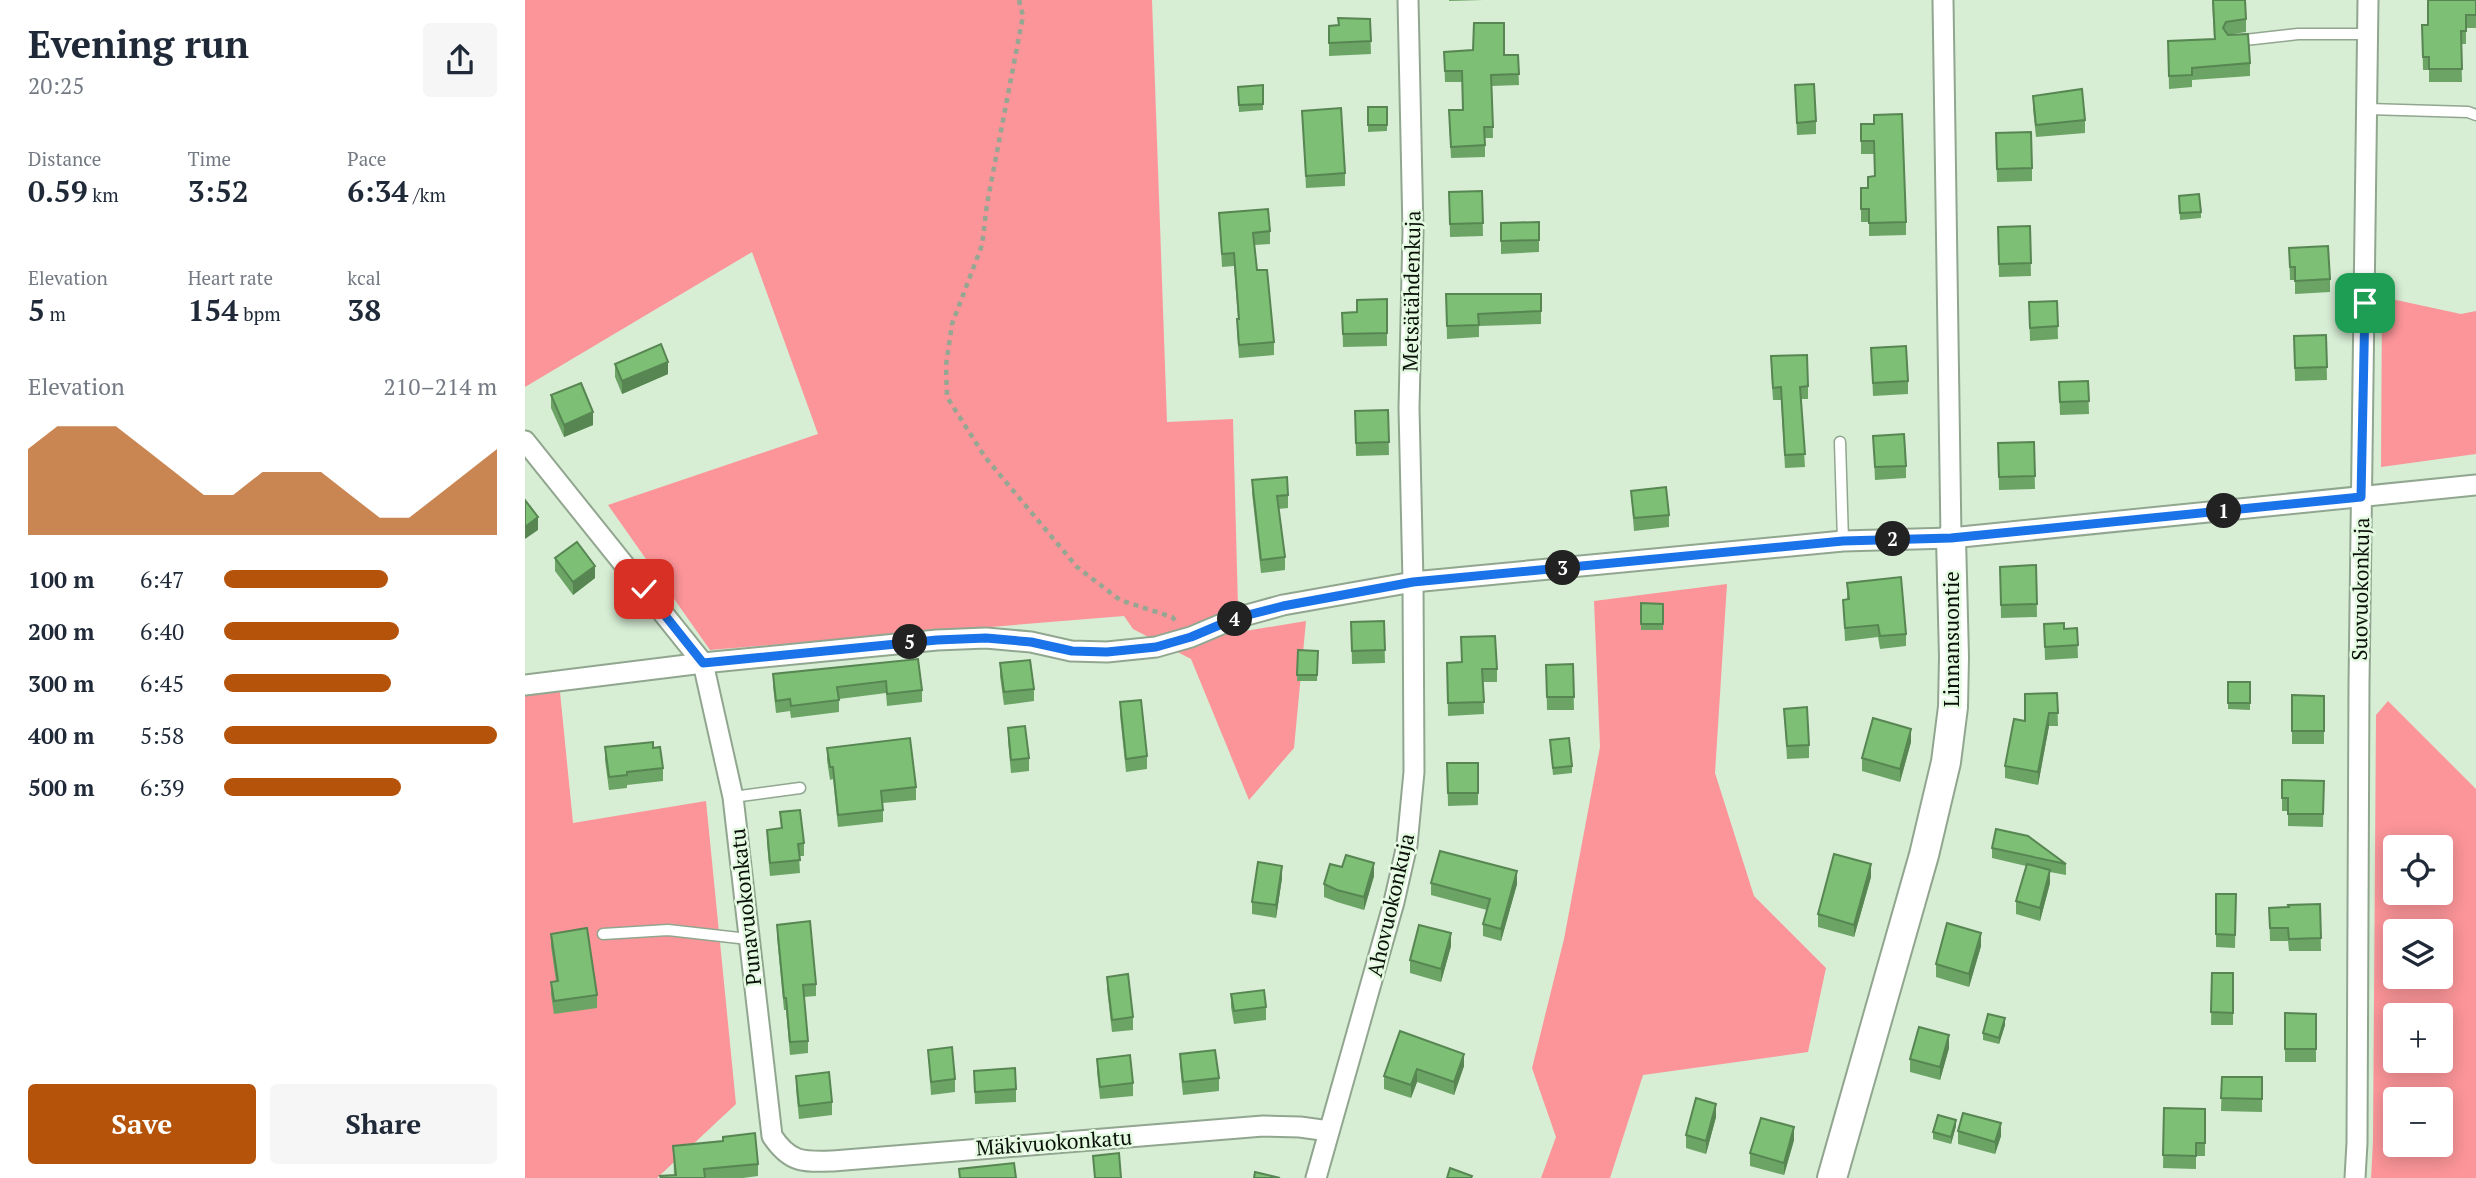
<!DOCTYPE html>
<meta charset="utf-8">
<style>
body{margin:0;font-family:"PT Serif",serif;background:#f6f6f7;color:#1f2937;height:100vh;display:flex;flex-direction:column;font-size:26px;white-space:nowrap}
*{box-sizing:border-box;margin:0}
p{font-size:23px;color:#747a83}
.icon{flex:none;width:38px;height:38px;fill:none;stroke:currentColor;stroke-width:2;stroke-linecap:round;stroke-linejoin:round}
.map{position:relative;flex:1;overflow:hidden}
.sheet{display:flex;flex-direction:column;background:#fff;width:525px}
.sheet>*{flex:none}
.controls{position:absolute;left:1858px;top:835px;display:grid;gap:14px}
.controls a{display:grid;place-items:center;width:70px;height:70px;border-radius:7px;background:#fff;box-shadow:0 4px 18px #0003;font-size:35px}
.pin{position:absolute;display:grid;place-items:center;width:60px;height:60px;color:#fff;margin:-30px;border-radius:14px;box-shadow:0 4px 10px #0006}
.km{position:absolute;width:35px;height:35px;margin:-18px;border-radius:50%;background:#222;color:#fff;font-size:19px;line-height:35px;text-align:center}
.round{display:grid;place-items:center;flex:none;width:74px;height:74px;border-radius:7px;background:#f6f6f7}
.summary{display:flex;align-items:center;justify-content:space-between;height:119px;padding:0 28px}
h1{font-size:38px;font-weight:800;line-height:52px}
.metrics{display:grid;grid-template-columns:repeat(3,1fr);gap:10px;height:119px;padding:7px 28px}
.metrics div{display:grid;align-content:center}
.metrics b{font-size:30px;font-weight:800}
.metrics small{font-size:19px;font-weight:400}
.metrics p{font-size:19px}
.chart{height:196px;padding:14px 28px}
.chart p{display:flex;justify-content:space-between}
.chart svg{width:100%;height:126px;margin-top:7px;fill:#b45309;opacity:.7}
.action{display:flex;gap:14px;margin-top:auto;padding:14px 28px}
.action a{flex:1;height:80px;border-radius:7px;background:#b45309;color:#fff;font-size:28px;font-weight:800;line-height:80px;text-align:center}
.action a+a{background:#f6f6f7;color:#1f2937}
ul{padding:0 28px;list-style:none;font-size:23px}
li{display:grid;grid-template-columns:112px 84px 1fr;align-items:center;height:52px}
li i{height:18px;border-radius:9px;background:#b45309}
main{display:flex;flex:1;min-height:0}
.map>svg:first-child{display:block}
</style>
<main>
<section class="sheet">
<div class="summary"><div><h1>Evening run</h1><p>20:25</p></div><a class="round"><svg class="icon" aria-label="share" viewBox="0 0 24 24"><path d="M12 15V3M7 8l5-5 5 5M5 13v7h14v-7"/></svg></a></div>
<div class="metrics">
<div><p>Distance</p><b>0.59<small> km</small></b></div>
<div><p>Time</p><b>3:52</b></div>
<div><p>Pace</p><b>6:34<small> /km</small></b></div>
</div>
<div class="metrics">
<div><p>Elevation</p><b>5<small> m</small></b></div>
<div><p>Heart rate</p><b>154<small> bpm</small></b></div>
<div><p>kcal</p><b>38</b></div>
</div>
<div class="chart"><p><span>Elevation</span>210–214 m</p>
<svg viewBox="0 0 160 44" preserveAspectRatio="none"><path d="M0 44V14L10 6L20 6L30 6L40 14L50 22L60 30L70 30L80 22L90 22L100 22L110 30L120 38L130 38L140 30L150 22L160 14V44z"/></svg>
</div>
<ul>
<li><b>100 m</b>6:47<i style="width:60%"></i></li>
<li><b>200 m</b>6:40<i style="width:64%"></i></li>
<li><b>300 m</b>6:45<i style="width:61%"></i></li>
<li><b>400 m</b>5:58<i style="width:100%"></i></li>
<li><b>500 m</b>6:39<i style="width:65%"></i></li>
</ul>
<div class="action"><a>Save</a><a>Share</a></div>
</section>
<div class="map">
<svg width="1951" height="1178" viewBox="0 0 1951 1178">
<rect width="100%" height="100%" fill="#d7edd4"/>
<!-- forest -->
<g fill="#fb9599" fill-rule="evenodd">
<path d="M0,0H627L642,422L708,419L713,607L720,631L781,621L769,748L724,800L666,659L608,629L599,616L185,650L83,505L293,434L227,252L0,387Z"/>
<path d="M1857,297L1936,314L1951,311V454L1856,467Z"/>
<path d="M1202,584L1190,773L1229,896L1301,968L1283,1052L1118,1075L1085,1178H1016L1031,1137L1007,1068L1039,939L1075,747L1069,601Z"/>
<path d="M35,692L48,823L181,801L211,1104L132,1178H0V696Z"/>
<path d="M1863,701L1951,789V1178H1846L1848,1142L1851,715ZM1871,847H1916V892H1871ZM1871,931H1916V976H1871ZM1916,1015V1060H1871V1015ZM1916,1099V1144H1871V1099Z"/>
</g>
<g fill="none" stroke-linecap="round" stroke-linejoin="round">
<defs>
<g id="lane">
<path d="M1711,41L1773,34H1843"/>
<path d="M1843,109L1943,112L1951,115"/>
<path d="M1315,442L1318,541"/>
<path d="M208,797L275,788"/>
<path d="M78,934L143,930L223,939"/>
</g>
<g id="street">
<path d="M1418,0L1426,538"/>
<path d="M0,441L178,663L208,797L247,1136C265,1163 278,1162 308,1161L738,1126L775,1127L804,1131"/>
<path d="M0,685L178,663L412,640L461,638L506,642L546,651L582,652L631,647L666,637L711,618L758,605L888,582L1318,541L1426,538L1951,485"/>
<path d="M791,1178L869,902L882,845L889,772L888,582L884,408L888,231L883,0"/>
<path d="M1830,1178L1832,1143L1834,684L1843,0"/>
</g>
<path id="secondary" d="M1307,1178L1399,855L1421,762L1428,707L1429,657L1426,538"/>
</defs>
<!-- lane casing -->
<use href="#lane" stroke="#91a68f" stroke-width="13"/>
<!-- street casing -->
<use href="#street" stroke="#91a68f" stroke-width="23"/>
<!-- secondary casing -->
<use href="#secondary" stroke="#91a68f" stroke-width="32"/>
<!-- path -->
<path stroke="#95a692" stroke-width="4.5" stroke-dasharray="5 5" stroke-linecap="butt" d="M494,0L498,16L462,204L457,245L427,324L421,365L422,397L460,457L552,567L595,600L647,617L652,622"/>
<!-- lane -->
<use href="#lane" stroke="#fff" stroke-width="10"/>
<!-- street -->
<use href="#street" stroke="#fff" stroke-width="19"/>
<!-- secondary -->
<use href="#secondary" stroke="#fff" stroke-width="28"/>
</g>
<!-- wall -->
<g fill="#6ba465">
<path d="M924,0H958L924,1Z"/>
<path d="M1687,0L1721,19V32L1702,35L1725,63V76L1667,80V87L1644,89L1643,41L1689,39Z"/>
<path d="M1951,0V28H1941V44H1936L1937,82H1904V70H1898L1897,25H1903Z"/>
<path d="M845,19L846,54L804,56V26L813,25Z"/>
<path d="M919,52L979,55H993L994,85L967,86L968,138H960V157L926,158L924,121L937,110V82H920Z"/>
<path d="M738,85V110L714,112L713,87Z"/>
<path d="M1270,85L1291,121V134L1272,135Z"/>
<path d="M1508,96L1560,120V133L1511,137L1508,109Z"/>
<path d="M843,107H862V131L843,132Z"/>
<path d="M777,111L820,173V186L781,188Z"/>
<path d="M1336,124H1349L1381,222V235L1344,236V222H1336V188H1343L1350,176L1349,154H1336Z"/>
<path d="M1471,146L1507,168V181L1472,182Z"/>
<path d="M957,191L958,236L925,237L924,192Z"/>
<path d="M1654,196L1676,212V218L1655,220Z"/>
<path d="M694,213L745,231V244L730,245L732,270L749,342V355L714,358L712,332V319H713L709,266L697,267Z"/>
<path d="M1014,222V252L976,254V223Z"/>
<path d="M1505,226L1506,276L1474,277L1473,227Z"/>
<path d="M1764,248L1805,279V292L1770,294V280H1765Z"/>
<path d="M921,294H1016V324L954,326V337L922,339Z"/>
<path d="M862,299V346L818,347L817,313L832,312Z"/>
<path d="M1532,301L1533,339L1505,341L1504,302Z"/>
<path d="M1801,335L1802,380L1770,381L1769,336Z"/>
<path d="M1346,348L1383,381V394L1348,396Z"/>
<path d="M90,364L143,374L97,394L90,377Z"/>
<path d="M1246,369L1283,386V399H1276L1280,467L1260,468L1256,400H1248Z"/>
<path d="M1563,381L1564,414L1535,415L1534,382Z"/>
<path d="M26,395L68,425L39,437L26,408Z"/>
<path d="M863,410L864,455L831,456L830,411Z"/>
<path d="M1348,436L1381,466V478L1350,480Z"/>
<path d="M1509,442L1510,489L1474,490L1473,443Z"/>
<path d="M727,480L763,495V508L753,509L760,557V570L736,573L727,493Z"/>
<path d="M1106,491L1144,515V527L1109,531Z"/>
<path d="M30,558L70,578L48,595L30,571Z"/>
<path d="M1511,565L1512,617L1476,618L1475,567Z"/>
<path d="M1322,583L1381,634V646L1355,649L1353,637L1320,641L1318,600L1322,599Z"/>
<path d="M1116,603L1138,604V630H1116Z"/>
<path d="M859,621L860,663L827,664L826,622Z"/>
<path d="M1519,624L1539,629L1552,628L1553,658L1520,660Z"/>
<path d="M773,650L793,651L792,681H772Z"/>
<path d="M393,659L397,690V702L362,706L361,693L314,699V712L266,718L265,711L251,713L248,686V674Z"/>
<path d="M475,663L509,689V701L479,705L475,676Z"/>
<path d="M922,663L972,669V682H958L959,714L923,716Z"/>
<path d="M1048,664L1049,710H1022L1021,665Z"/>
<path d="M1703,682H1725V710L1703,709Z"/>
<path d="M1532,693L1533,726H1524L1513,785L1480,778V766L1500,721Z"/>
<path d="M1767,695L1799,696V744H1767Z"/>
<path d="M595,702L622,756V769L601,772L595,715Z"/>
<path d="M1259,709L1284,745V758L1262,759Z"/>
<path d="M483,728L504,758V771L486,773L483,741Z"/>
<path d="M1025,740L1047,766V773L1028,775Z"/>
<path d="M1386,742L1375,782L1337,771V758Z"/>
<path d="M80,747L128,748L138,768V781L102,785V788L84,790L80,760Z"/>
<path d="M302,748L391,787V800L358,803V822L313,827L308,779L305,780L302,760Z"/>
<path d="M922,763H953V805L923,806Z"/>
<path d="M1757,780L1799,781L1798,827L1763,826V811H1757Z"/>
<path d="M255,812L279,843V856H274L275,873L245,876L242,843V830L256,828Z"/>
<path d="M1467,848L1541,864V875L1525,872V883L1515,921L1491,914V901L1501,866L1467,858Z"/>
<path d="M849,876L839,910L812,902L799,897V884Z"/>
<path d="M1346,877L1329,937L1293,927V914Z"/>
<path d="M757,878L751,918L727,914V902Z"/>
<path d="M906,883L992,884L976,941L958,936V924L962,910L906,895Z"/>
<path d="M1691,894H1711L1710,948L1691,947Z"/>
<path d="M1795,904L1796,951H1764L1763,941H1745L1744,908Z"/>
<path d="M252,925L291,984V996L279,997L283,1041V1053L265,1055L261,1010H259L252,937Z"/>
<path d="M26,934L72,995V1008L29,1014L26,995V982L31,981L26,946Z"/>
<path d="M926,946L916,982L885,973V960Z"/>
<path d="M1456,946L1444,987L1411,977V964Z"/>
<path d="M1687,973H1708V1025H1686Z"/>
<path d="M582,977L608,1017V1030L587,1032L582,989Z"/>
<path d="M706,994L741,1007V1020L709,1024L706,1007Z"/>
<path d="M1760,1013L1791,1014V1062H1760Z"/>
<path d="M1480,1025L1474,1044L1458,1040V1033Z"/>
<path d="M1424,1048L1415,1080L1385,1072V1059Z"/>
<path d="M403,1050L430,1079V1092L406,1095Z"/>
<path d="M655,1054L694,1078V1091L658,1095L655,1066Z"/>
<path d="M939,1054V1066L929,1095L892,1082L886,1098L859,1089V1076Z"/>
<path d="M572,1059L608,1083V1096L575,1099L572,1072Z"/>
<path d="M449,1071L491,1089V1102L450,1104Z"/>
<path d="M271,1076L307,1102V1115L274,1119L271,1089Z"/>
<path d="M1697,1077H1737V1112L1696,1111Z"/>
<path d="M1639,1108L1680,1109V1156H1671V1169L1638,1168Z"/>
<path d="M1191,1117L1181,1154L1161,1148V1135Z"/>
<path d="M1431,1126L1426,1144L1408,1139V1132Z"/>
<path d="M1433,1131L1476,1136L1470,1154L1433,1144Z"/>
<path d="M1269,1140L1259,1175L1225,1166V1153Z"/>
<path d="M148,1146L233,1164V1176L218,1178H135L149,1175Z"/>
</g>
<!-- shaded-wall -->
<g fill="#578652">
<path d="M143,362V374L97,394V381Z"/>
<path d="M68,412V425L39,437V425Z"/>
<path d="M13,517V530L0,539V527Z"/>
<path d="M70,566V578L48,595V582Z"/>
<path d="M1524,713V726L1513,785V772Z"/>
<path d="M1386,729V742L1375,782V769Z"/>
<path d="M849,863V876L839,910V897Z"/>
<path d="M1346,864V877L1329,937V925Z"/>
<path d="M757,866V878L751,918V905Z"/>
<path d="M1525,870V883L1515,921V908Z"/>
<path d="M992,871V884L976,941V929Z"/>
<path d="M926,933V946L916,982V969Z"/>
<path d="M1456,933V946L1444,987V974Z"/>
<path d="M1480,1018V1025L1474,1044V1038Z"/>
<path d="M1424,1035V1048L1415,1080V1067Z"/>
<path d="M939,1054V1066L929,1095V1082Z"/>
<path d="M892,1069V1082L886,1098V1085Z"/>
<path d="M1191,1104V1117L1181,1154V1141Z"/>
<path d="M1431,1120V1126L1426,1144V1137Z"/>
<path d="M1476,1123V1136L1470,1154V1142Z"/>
<path d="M1269,1127V1140L1259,1175V1163Z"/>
</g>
<!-- building -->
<g fill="#7cbf75" stroke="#578652" stroke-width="2">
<path d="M1688,0H1720L1721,19L1701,22L1698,28L1703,35L1723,34L1725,63L1667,68V75L1644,76L1643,41L1690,39Z"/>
<path d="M1903,0H1951V15H1941V31H1936L1937,69H1904V57H1898L1897,25H1903Z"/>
<path d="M813,18L845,19L846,41L804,43V26L814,25Z"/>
<path d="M949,23H979V55H993L994,74L966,75L968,127H959L960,145L926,147L924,110H938L937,71H920L919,52L948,50Z"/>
<path d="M1289,84L1291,121L1272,123L1270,85Z"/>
<path d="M738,85V104L714,105L713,87Z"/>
<path d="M1557,89L1560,120L1511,125L1508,96Z"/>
<rect x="843" y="107" width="19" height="18"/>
<path d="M816,108L820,173L781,176L777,111Z"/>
<path d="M1377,114L1381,222L1344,223V209H1336V188H1343V177L1350,176L1349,141H1336V124H1349V115Z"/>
<path d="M1506,132L1507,168L1472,169L1471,133Z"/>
<path d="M957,191L958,223L925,224L924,192Z"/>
<path d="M1674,194L1676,212L1655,213L1654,196Z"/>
<path d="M743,209L745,231L728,233L732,270H742L749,342L714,345L712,319H714L709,253L697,254L694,213Z"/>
<path d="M1014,222V240L976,241V223Z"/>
<path d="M1505,226L1506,263L1474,264L1473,227Z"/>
<path d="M1803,246L1805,279L1770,281V267H1765L1764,248Z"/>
<path d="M921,294H1016V311L953,314L954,325L922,326Z"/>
<path d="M862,299V333L818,334L817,313L832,312V300Z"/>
<path d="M1532,301L1533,326L1505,328L1504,302Z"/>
<path d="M1801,335L1802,367L1770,368L1769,336Z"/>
<path d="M136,344L143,362L97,381L90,364Z"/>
<path d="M1381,346L1383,381L1348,383L1346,348Z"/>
<path d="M1282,355L1283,386L1275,387L1280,454L1260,455L1256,387L1248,388L1246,356Z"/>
<path d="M1563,381L1564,401L1535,402L1534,382Z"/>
<path d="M56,383L68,412L39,425L26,395Z"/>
<path d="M863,410L864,442L831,443L830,411Z"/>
<path d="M1379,434L1381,466L1350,467L1348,436Z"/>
<path d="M1509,442L1510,476L1474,477L1473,443Z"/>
<path d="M762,477L763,495L752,496L760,557L736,560L727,480Z"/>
<path d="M1141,487L1144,515L1109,518L1106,491Z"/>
<path d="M0,500L13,517L0,527Z"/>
<path d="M52,542L70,566L48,582L30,558Z"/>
<path d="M1511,565L1512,604L1476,605L1475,567Z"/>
<path d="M1376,577L1381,634L1355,636L1353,625L1320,628L1318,600L1324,599L1322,583Z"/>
<path d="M1116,603L1138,604V624H1116Z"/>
<path d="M859,621L860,650L827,651L826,622Z"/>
<path d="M1539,623V629L1552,628L1553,645L1520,647L1519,624Z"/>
<path d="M970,636L972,669H957L959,702L923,703L922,663L937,662L936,637Z"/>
<path d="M773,650L793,651L792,675H772Z"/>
<path d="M393,659L397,690L362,694L361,681L312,687L314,700L266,706L265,699L251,701L248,674Z"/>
<path d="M505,660L509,689L479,692L475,663Z"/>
<path d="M1048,664L1049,697H1022L1021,665Z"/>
<rect x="1703" y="682" width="22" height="21"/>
<path d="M1532,693L1533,713H1524L1513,772L1480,766L1489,719L1500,721V694Z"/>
<path d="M1767,695L1799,696V731H1767Z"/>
<path d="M616,700L622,756L601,759L595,702Z"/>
<path d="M1282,707L1284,745L1262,746L1259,709Z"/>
<path d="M1348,718L1386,729L1375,769L1337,758Z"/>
<path d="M500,726L504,758L486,760L483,728Z"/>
<path d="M385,738L391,787L356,791L358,810L313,815L308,767H305L302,748Z"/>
<path d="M1044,738L1047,766L1028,768L1025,740Z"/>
<path d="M128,742V748L135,747L138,768L102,772V775L84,777L80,747Z"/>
<path d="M922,763H953V793H923Z"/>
<path d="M1757,780L1799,781L1798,814H1763V798H1757Z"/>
<path d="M275,810L279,843L273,844L275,860L245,863L242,830L257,828L255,812Z"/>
<path d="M1471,829L1503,836L1541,864L1467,848Z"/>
<path d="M915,851L992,871L976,929L958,924L965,899L906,883Z"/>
<path d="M1309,854L1346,864L1329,925L1293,914Z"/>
<path d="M821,855L849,863L839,897L812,890L799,884L805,864L817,867Z"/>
<path d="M733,862L757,866L751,905L727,902Z"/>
<path d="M1502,864L1525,870L1515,908L1491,901Z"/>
<path d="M1691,894H1711L1710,935L1691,934Z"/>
<path d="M1795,904L1796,938L1764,939L1763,928H1745L1744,908L1764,907L1763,905Z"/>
<path d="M285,921L291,984L278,985L283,1041L265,1042L261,998H259L252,925Z"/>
<path d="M1422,923L1456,933L1444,974L1411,964Z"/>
<path d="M894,925L926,933L916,969L885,960Z"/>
<path d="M62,928L72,995L29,1001L26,982L33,981L26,934Z"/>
<path d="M1687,973H1708V1013L1686,1012Z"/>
<path d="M603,974L608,1017L587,1020L582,977Z"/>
<path d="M739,990L741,1007L709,1011L706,994Z"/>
<path d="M1760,1013L1791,1014V1049H1760Z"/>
<path d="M1463,1014L1480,1018L1474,1038L1458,1033Z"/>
<path d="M1394,1027L1424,1035L1415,1067L1385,1059Z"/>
<path d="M875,1031L939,1054L929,1082L892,1069L886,1085L859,1076Z"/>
<path d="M427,1047L430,1079L406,1082L403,1050Z"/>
<path d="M690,1050L694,1078L658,1082L655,1054Z"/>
<path d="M605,1055L608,1083L575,1087L572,1059Z"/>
<path d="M490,1068L491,1089L450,1092L449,1071Z"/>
<path d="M304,1072L307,1102L274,1106L271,1076Z"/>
<path d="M1697,1077H1737V1099L1696,1098Z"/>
<path d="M1171,1098L1191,1104L1181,1141L1161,1135Z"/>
<path d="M1639,1108L1680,1109V1143H1671V1156L1638,1155Z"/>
<path d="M1438,1113L1476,1123L1470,1142L1433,1131Z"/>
<path d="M1413,1115L1431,1120L1426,1137L1408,1132Z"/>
<path d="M1236,1118L1269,1127L1259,1163L1225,1153Z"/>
<path d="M230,1133L233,1164L179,1169L180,1178H136L135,1176L151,1175L148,1146L198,1141V1137Z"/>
<path d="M594,1153L596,1178H570L568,1156Z"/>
<path d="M489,1163L491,1178H435L434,1169Z"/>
<path d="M925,1168L947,1176L946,1178H922Z"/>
<path d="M730,1172L755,1178H729Z"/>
</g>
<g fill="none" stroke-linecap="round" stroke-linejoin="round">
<defs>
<path id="route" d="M119,589L178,663L412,640L461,638L506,642L547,651L582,652L631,647L666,637L711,618L758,606L888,582L1318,541L1426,538L1836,497L1840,303"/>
</defs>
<!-- route casing -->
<use href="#route" stroke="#fff" stroke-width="14"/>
<!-- route -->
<use href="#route" stroke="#1a73e8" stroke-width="9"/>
</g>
<g text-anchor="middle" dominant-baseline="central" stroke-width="5" stroke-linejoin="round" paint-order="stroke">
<!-- street labels -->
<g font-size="21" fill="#091108" stroke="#e4fae1">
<text transform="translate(886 291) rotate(-89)">Metsätähdenkuja</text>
<text transform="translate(1835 589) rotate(-89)">Suovuokonkuja</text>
<text transform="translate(1426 639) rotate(-90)">Linnansuontie</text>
<text transform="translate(865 905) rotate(-77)">Ahovuokonkuja</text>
<text transform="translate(220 907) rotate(-96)">Punavuokonkatu</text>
<text transform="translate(529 1142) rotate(-4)">Mäkivuokonkatu</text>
</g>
</g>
</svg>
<div class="controls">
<a><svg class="icon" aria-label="locate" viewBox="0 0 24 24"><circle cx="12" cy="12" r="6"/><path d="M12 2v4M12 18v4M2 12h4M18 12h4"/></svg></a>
<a><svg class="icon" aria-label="layers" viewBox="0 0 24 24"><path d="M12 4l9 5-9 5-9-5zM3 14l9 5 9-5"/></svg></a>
<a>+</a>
<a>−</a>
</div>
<div class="pin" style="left:1840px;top:303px;background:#1e9e55"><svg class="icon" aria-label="arrive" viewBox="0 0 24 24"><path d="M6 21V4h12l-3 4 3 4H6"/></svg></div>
<div class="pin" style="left:119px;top:589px;background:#d93025"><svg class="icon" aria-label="check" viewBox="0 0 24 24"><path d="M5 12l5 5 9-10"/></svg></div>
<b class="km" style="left:1699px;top:511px">1</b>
<b class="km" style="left:1368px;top:539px">2</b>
<b class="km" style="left:1038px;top:568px">3</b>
<b class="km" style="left:710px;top:619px">4</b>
<b class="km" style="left:385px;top:642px">5</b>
</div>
</main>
